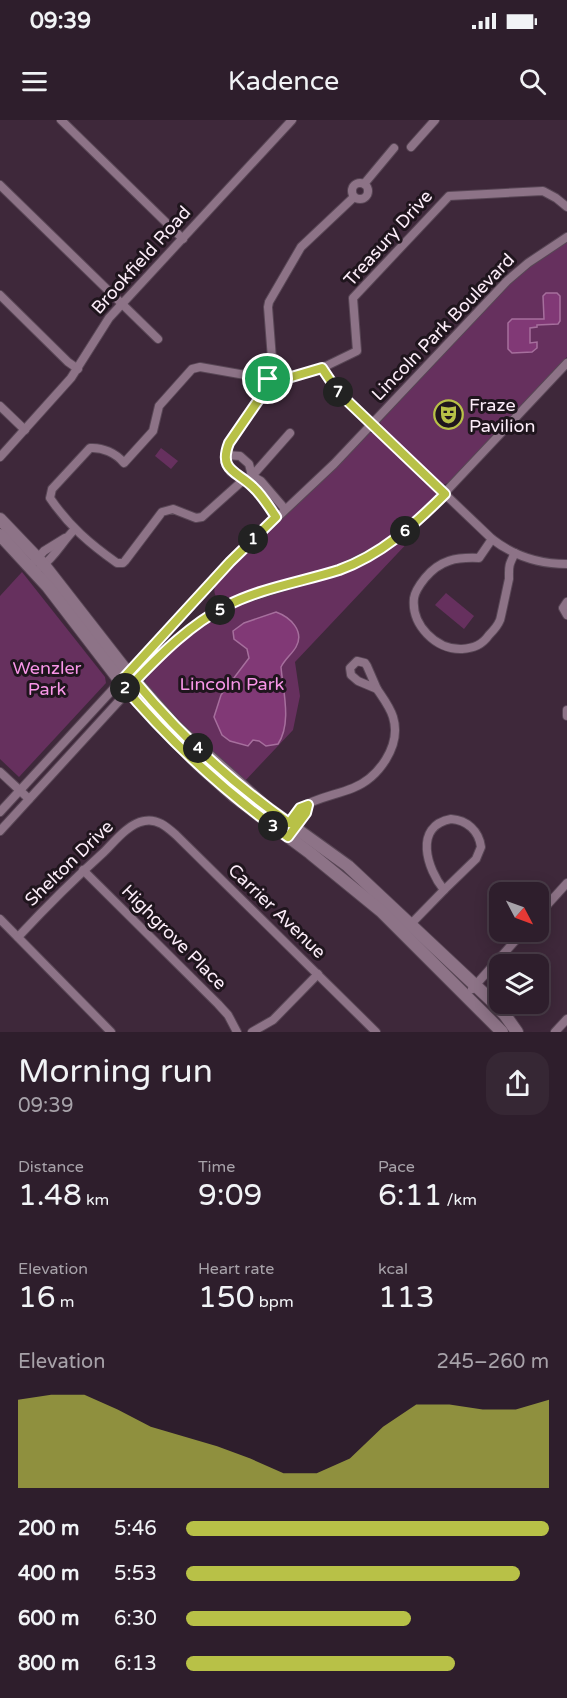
<!DOCTYPE html>
<meta charset="utf-8">
<style>
body{margin:0;font-family:"Varela Round",sans-serif;background:#362734;color:#f1f3f6;height:100vh;display:flex;flex-direction:column;font-size:22px;white-space:nowrap}
*{box-sizing:border-box;margin:0}
p{font-size:20px;color:#a7a2a9}
.icon{flex:none;width:33px;height:33px;fill:none;stroke:currentColor;stroke-width:2;stroke-linecap:round;stroke-linejoin:round}
.map{position:relative;height:912px;overflow:hidden}
.details{display:flex;flex-direction:column;background:#2e1e2c;flex:1}
.details>*{flex:none}
.needle{width:39px;rotate:131deg}
.controls{position:absolute;left:489px;top:762px;display:grid;gap:12px}
.controls a{display:grid;place-items:center;width:60px;height:60px;border-radius:12px;background:#2e1e2c;box-shadow:0 3px 15px #0003,0 0 0 2px #493c48;font-size:30px}
.pin{position:absolute;display:grid;place-items:center;width:51px;height:51px;color:#fff;margin:-26px;border:3px solid #fff;border-radius:50%;box-shadow:0 2px 6px #0007}
.km{position:absolute;width:30px;height:30px;margin:-15px;border-radius:50%;background:#222;color:#fff;font-size:16px;line-height:30px;text-align:center}
.round{display:grid;place-items:center;flex:none;width:63px;height:63px;border-radius:18px;background:#362734}
.head{display:flex;align-items:center;justify-content:space-between;height:102px;padding:0 18px}
h1{font-size:33px;font-weight:600;line-height:45px}
.metrics{display:grid;grid-template-columns:repeat(3,1fr);gap:9px;height:102px;padding:6px 18px}
.metrics div{display:grid;align-content:center}
.metrics b{font-size:30px;font-weight:600}
.metrics small{font-size:16px;font-weight:400}
.metrics p{font-size:16px}
.chart{height:168px;padding:12px 18px}
.chart p{display:flex;justify-content:space-between}
.chart svg{width:100%;height:108px;margin-top:6px;fill:#b8c147;opacity:.7}
ul{padding:0 18px;list-style:none;font-size:20px}
li{display:grid;grid-template-columns:96px 72px 1fr;align-items:center;height:45px}
li i{height:15px;border-radius:8px;background:#b8c147}
.status{display:flex;justify-content:space-between;align-items:center;height:42px;padding:0 30px;background:#2e1e2c;direction:ltr}
.status svg{height:16px;fill:currentColor}
header{display:flex;justify-content:space-between;align-items:center;height:78px;padding:0 18px;background:#2e1e2c;font-size:27px;font-weight:600}
.map>svg:first-child{display:block}
</style>
<div class="status"><b>09:39</b><svg viewBox="0 0 49 12"><path d="M0 12V9h3v3zM5 12V6h3v6zM10 12V3h3v9zM15 12V0h3v12zM26 1h20v11H26zM47 4h2v5h-2z"/></svg></div>
<header><svg class="icon" aria-label="menu" viewBox="0 0 24 24"><path d="M4 6h16M4 12h16M4 18h16"/></svg>Kadence<svg class="icon" aria-label="search" viewBox="0 0 24 24"><circle cx="10" cy="10" r="6"/><path d="M15 15l6 6"/></svg></header>
<div class="map">
<svg width="567" height="912" viewBox="0 0 567 912">
<rect width="100%" height="100%" fill="#3e283a"/>
<!-- green -->
<g fill="#66305e">
<path d="M567,121V237L450,362L443,365L382,307L380,302L519,154Z"/>
<path d="M369,313H373L379,318L432,368L437,374L436,378C416,397 396,417 371,430C359,436 347,443 334,448C309,457 283,461 258,469C249,473 238,480 228,481C213,481 211,469 219,459Z"/>
<path d="M161,328L178,341L171,349L155,336Z"/>
<path d="M409,413L413,417L295,542L300,576L293,610L243,663L198,623L146,567L145,557C176,523 206,495 251,479C278,469 306,464 334,455C362,446 386,430 409,413Z"/>
<path d="M22,452L105,557L106,563L19,657L0,639V476Z"/>
<path d="M446,473L474,496L464,509L435,485Z"/>
</g>
<!-- water -->
<g fill="#813976" stroke="#a66f9d" stroke-width="1.5">
<path d="M546,173H557L560,176V201L558,204L537,205V207L530,208V223L537,222V228L532,232L512,233L508,229V203L512,199H544L543,176Z"/>
<path d="M276,492C290,497 305,511 296,527C292,534 285,539 281,547C283,571 292,603 278,624L266,626L259,621L253,620L248,626L230,621L222,615L214,597L221,575L249,538L247,529L234,519L233,511L244,503Z"/>
</g>
<g fill="none" stroke-linecap="round" stroke-linejoin="round">
<defs>
<g id="street">
<path d="M61,0L183,119"/>
<path d="M411,27L435,0"/>
<circle cx="360" cy="71" r="8"/>
<path d="M364,64L394,28"/>
<path d="M0,65L158,219"/>
<path d="M0,175L68,242L78,249"/>
<path d="M322,248L338,272L492,419C514,436 539,444 567,444"/>
<path d="M0,286L25,310"/>
<path d="M290,313L252,356L240,363L202,397L196,398L173,389L162,392L125,441L123,443H117C90,424 69,406 50,378L52,369L90,328C102,327 116,333 124,343L153,311L159,286L192,249L200,247L268,259H282L322,248L357,231L353,178L449,76L543,71L556,78L567,87"/>
<path d="M227,335L240,336L249,344L252,356L261,361L285,389"/>
<path d="M0,337L71,258L109,198L292,0"/>
<path d="M276,397L254,367L231,352L226,344V330L229,323L264,272L268,259L272,239L268,187L269,182L301,127L354,77"/>
<path d="M492,419L479,438C456,437 440,440 425,458C421,463 415,471 414,478C411,505 436,530 462,529C474,528 482,525 489,515C493,511 498,505 500,500C501,497 508,463 509,459C509,447 508,446 515,433"/>
<path d="M35,441L44,431L65,418"/>
<path d="M41,447C55,437 62,422 74,410"/>
<path d="M567,482L563,488L567,495"/>
<path d="M357,541L365,543L367,546L377,569L358,561L351,555L350,548Z"/>
<path d="M567,590V596"/>
<path d="M0,652L29,679"/>
<path d="M0,692L230,442L334,344L507,161L528,143L567,117"/>
<path d="M451,699C467,700 479,711 481,727L476,739L444,770C427,749 413,706 451,699Z"/>
<path d="M286,707C290,701 295,692 300,688C315,678 336,675 353,668C378,658 402,626 393,597C390,587 383,578 377,569"/>
<path d="M294,710L306,693L308,685"/>
<path d="M0,711L172,523L208,497L237,481L340,449L384,427L421,398L567,243"/>
<path d="M83,750L218,884L228,895L237,912"/>
<path d="M538,795L567,763"/>
<path d="M0,799L111,912"/>
<path d="M407,808L444,770"/>
<path d="M18,817C46,787 74,759 104,732C115,721 128,704 144,701C157,698 167,707 176,715L376,912"/>
<path d="M472,869L523,812"/>
<path d="M252,912L273,900L318,854"/>
<path d="M555,912L567,899"/>
</g>
<g id="secondary">
<path d="M0,399L44,445L125,549L176,607L266,687L348,746L493,882L505,895L517,912"/>
<path d="M0,415L48,467L127,570L198,644L235,677L310,733L381,791L502,912"/>
</g>
</defs>
<!-- street casing -->
<use href="#street" stroke="#584655" stroke-width="10"/>
<!-- secondary casing -->
<use href="#secondary" stroke="#584655" stroke-width="14"/>
<!-- street -->
<use href="#street" stroke="#8d7387" stroke-width="8"/>
<!-- secondary -->
<use href="#secondary" stroke="#8d7387" stroke-width="12"/>
</g>
<g fill="none" stroke-linecap="round" stroke-linejoin="round">
<defs>
<path id="route" d="M322,248L338,272L445,374C414,405 381,435 339,450C301,462 261,468 226,486C190,505 163,532 135,561C180,615 232,663 289,703L300,688L308,685L306,693L288,717C226,673 169,621 120,562L230,442L276,397C269,387 262,375 253,367C237,351 218,351 229,323L264,272L268,259L288,258Z"/>
</defs>
<!-- route casing -->
<use href="#route" stroke="#fff" stroke-width="12"/>
<!-- route -->
<use href="#route" stroke="#b8c147" stroke-width="8"/>
</g>
<!-- icons -->
<defs>
<symbol id="theatre-ring" viewBox="-11 -11 22 22"><circle r="9.5" fill="#1f151d" stroke="#b8c147" stroke-width="1.5"/><path d="M-5-5.5Q0-4 5-5.5V0Q5 5 0 6Q-5 5-5 0ZM-3.3-2.5H-1v1.5H-3.3ZM1-2.5H3.3v1.5H1ZM-2.8 1Q0 5.5 2.8 1Z" fill="#b8c147"/></symbol>
</defs>
<g fill-rule="evenodd">
<use href="#theatre-ring" x="432" y="278" width="33" height="33"/>
</g>
<g text-anchor="middle" dominant-baseline="central" stroke-width="6" stroke-linejoin="round" paint-order="stroke">
<!-- street labels -->
<g font-size="18" fill="#fcedf9" stroke="#1f151d">
<text transform="translate(388 118) rotate(-48)">Treasury Drive</text>
<text transform="translate(141 140) rotate(-48)">Brookfield Road</text>
<text transform="translate(443 207) rotate(-46)">Lincoln Park Boulevard</text>
<text transform="translate(69 743) rotate(-44)">Shelton Drive</text>
<text transform="translate(277 791) rotate(44)">Carrier Avenue</text>
<text transform="translate(174 817) rotate(45)">Highgrove Place</text>
</g>
<!-- poi labels -->
<g font-size="18" fill="#fcedf9" stroke="#1f151d" text-anchor="start">
<text x="469" y="285">Fraze<tspan x="469" dy="21">Pavilion</tspan></text>
</g>
<!-- park labels -->
<g font-size="18" fill="#f996e8" stroke="#1f151d">
<text x="47" y="548">Wenzler<tspan x="47" dy="21">Park</tspan></text>
<text x="232" y="564">Lincoln Park</text>
</g>
</g>
</svg>
<div class="controls">
<a><svg class="needle" viewBox="-14 -14 28 28"><path d="M0-13l5 13h-10z" fill="#e53935"/><path d="M0 13l5-13h-10z" fill="#a7a2a9"/></svg></a>
<a><svg class="icon" aria-label="layers" viewBox="0 0 24 24"><path d="M12 4l9 5-9 5-9-5zM3 14l9 5 9-5"/></svg></a>
</div>
<div class="pin" style="left:268px;top:259px;background:#1e9e55"><svg class="icon" aria-label="arrive" viewBox="0 0 24 24"><path d="M6 21V4h12l-3 4 3 4H6"/></svg></div>
<b class="km" style="left:253px;top:419px">1</b>
<b class="km" style="left:125px;top:568px">2</b>
<b class="km" style="left:273px;top:706px">3</b>
<b class="km" style="left:198px;top:628px">4</b>
<b class="km" style="left:220px;top:490px">5</b>
<b class="km" style="left:405px;top:411px">6</b>
<b class="km" style="left:338px;top:272px">7</b>
</div>
<section class="details">
<div class="head"><div><h1>Morning run</h1><p>09:39</p></div><a class="round"><svg class="icon" aria-label="share" viewBox="0 0 24 24"><path d="M12 15V3M7 8l5-5 5 5M5 13v7h14v-7"/></svg></a></div>
<div class="metrics">
<div><p>Distance</p><b>1.48<small> km</small></b></div>
<div><p>Time</p><b>9:09</b></div>
<div><p>Pace</p><b>6:11<small> /km</small></b></div>
</div>
<div class="metrics">
<div><p>Elevation</p><b>16<small> m</small></b></div>
<div><p>Heart rate</p><b>150<small> bpm</small></b></div>
<div><p>kcal</p><b>113</b></div>
</div>
<div class="chart"><p><span>Elevation</span>245–260 m</p>
<svg viewBox="0 0 160 44" preserveAspectRatio="none"><path d="M0 44V8L10 6L20 6L30 12L40 19L50 23L60 27L70 32L80 38L90 38L100 32L110 19L120 10L130 10L140 12L150 12L160 8V44z"/></svg>
</div>
<ul>
<li><b>200 m</b>5:46<i style="width:100%"></i></li>
<li><b>400 m</b>5:53<i style="width:92%"></i></li>
<li><b>600 m</b>6:30<i style="width:62%"></i></li>
<li><b>800 m</b>6:13<i style="width:74%"></i></li>
</ul>
</section>
